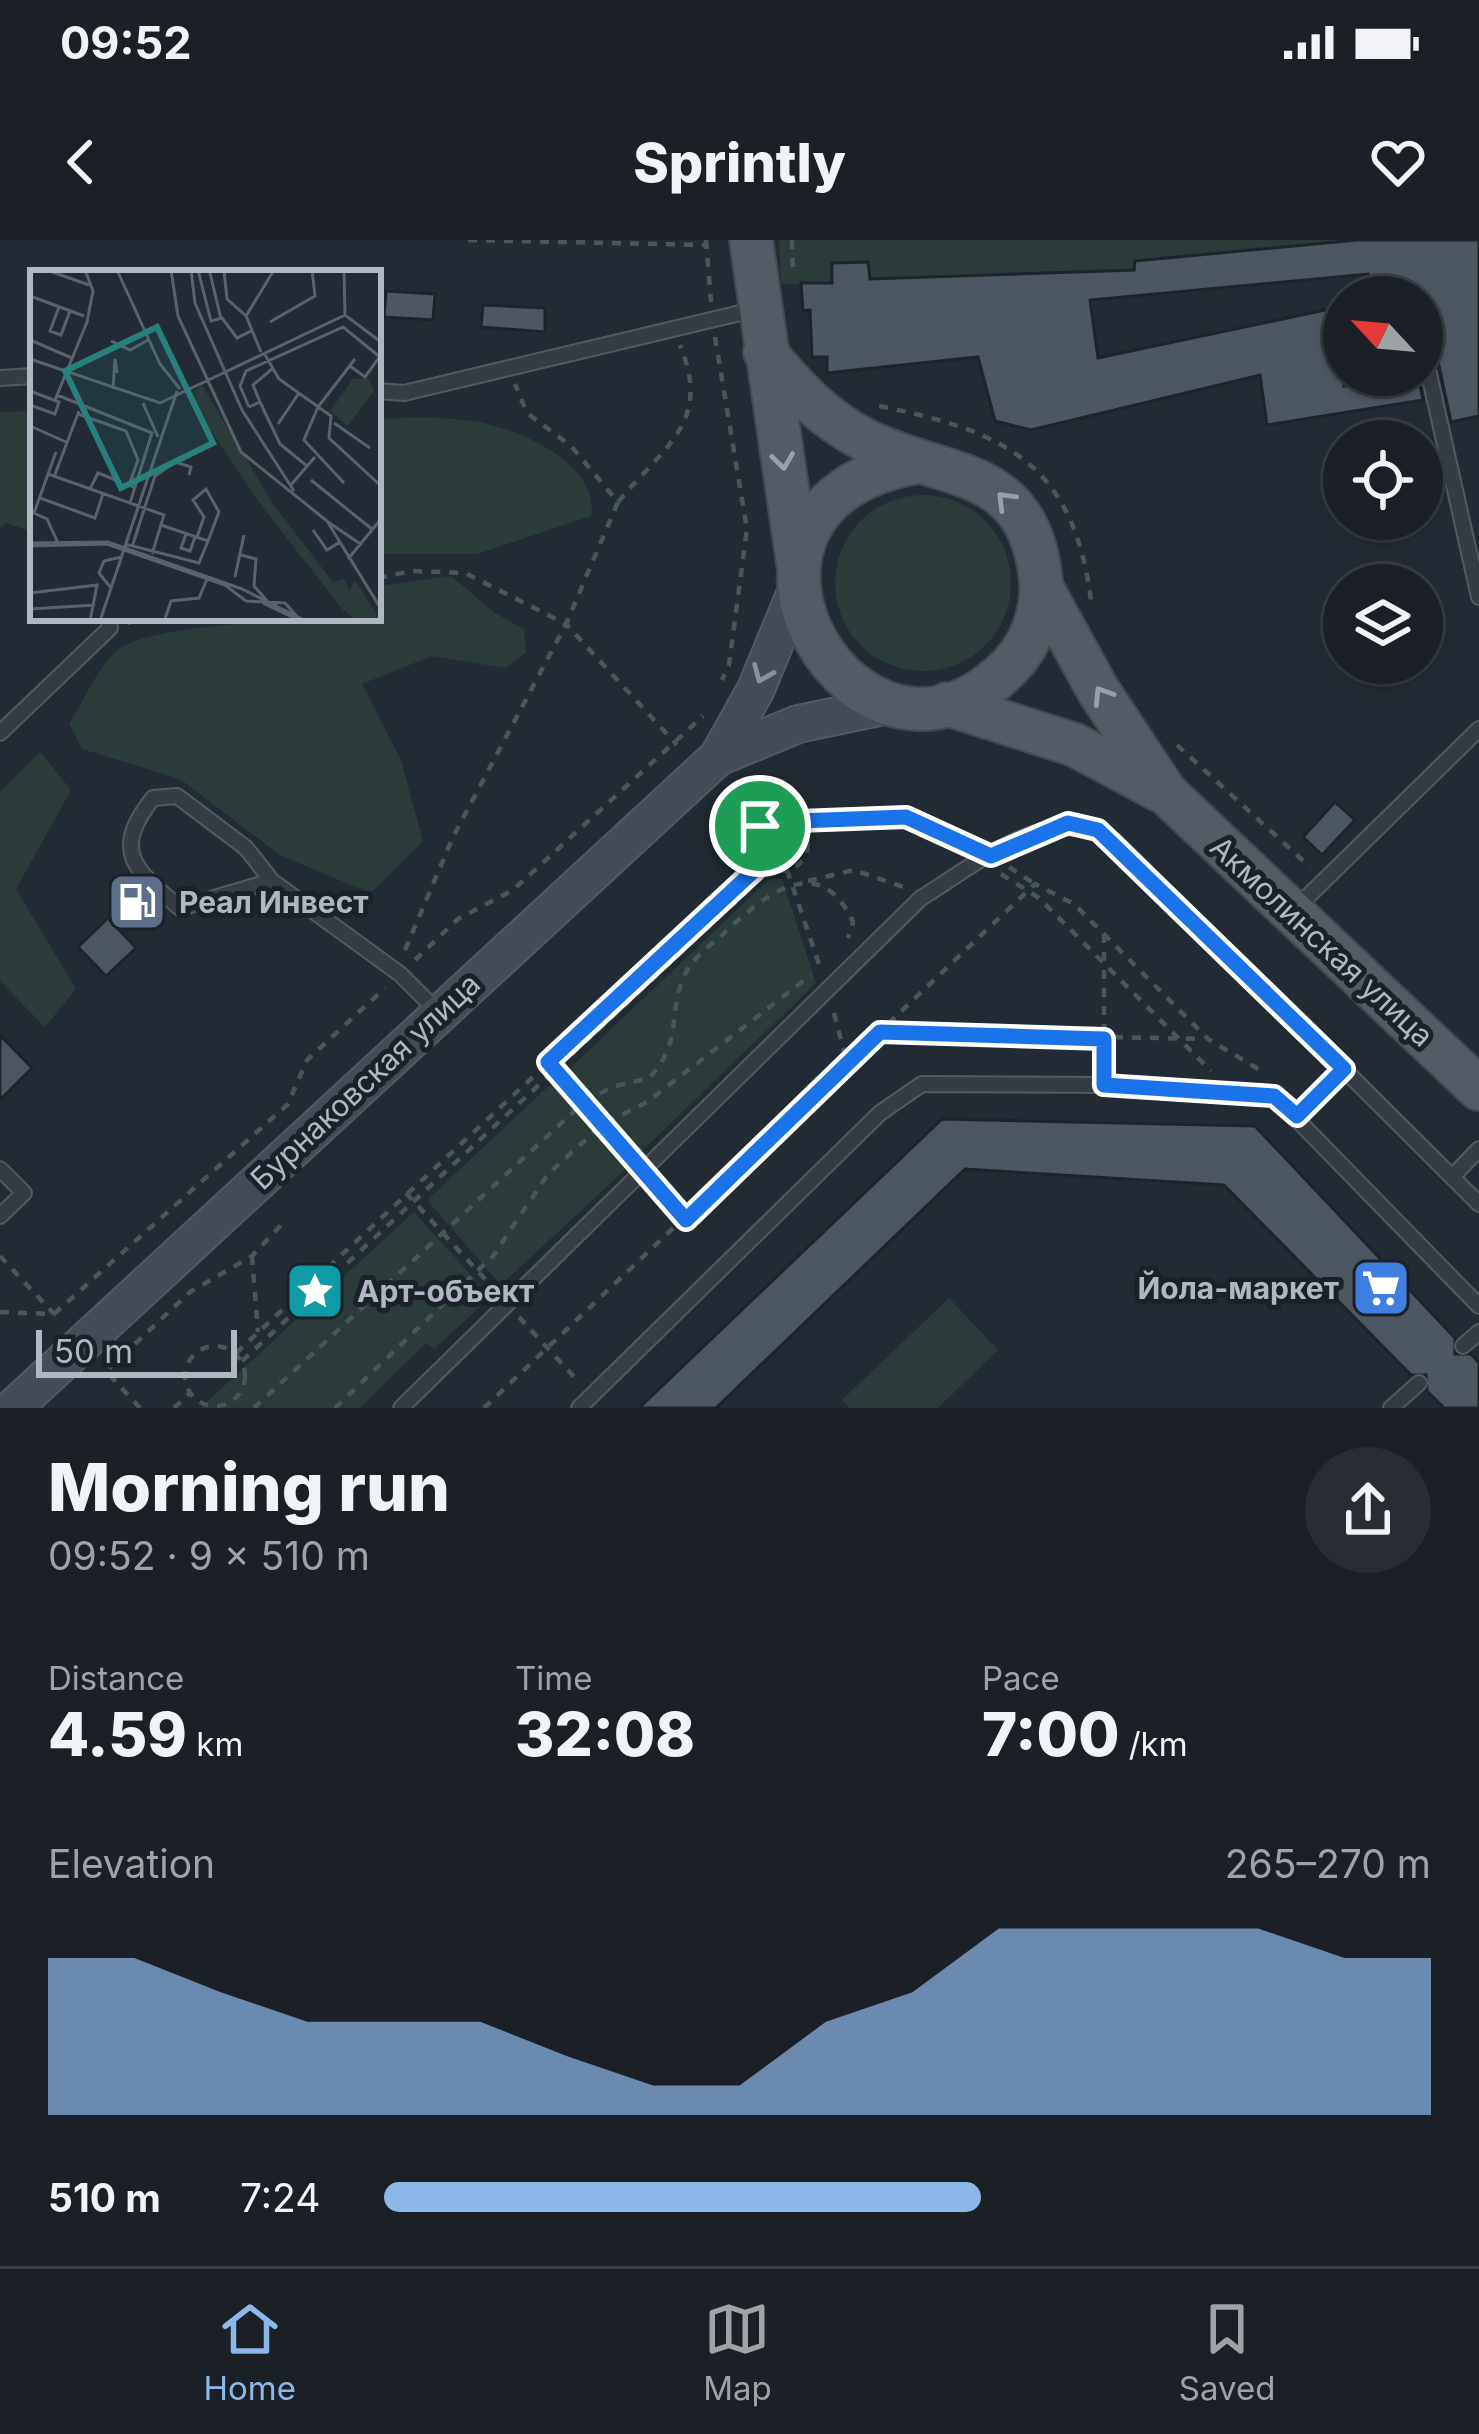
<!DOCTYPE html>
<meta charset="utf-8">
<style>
body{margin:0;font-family:Inter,sans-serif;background:#272d32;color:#f1f3f6;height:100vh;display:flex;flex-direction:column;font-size:45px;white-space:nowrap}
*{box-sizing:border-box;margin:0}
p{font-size:39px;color:#9fa3a7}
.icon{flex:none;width:66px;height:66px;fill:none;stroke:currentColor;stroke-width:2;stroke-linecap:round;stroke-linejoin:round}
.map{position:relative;height:1168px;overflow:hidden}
.panel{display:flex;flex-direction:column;background:#1a2026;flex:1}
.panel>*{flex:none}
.needle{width:78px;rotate:296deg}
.tools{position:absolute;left:1323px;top:36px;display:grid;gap:24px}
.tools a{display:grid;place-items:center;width:120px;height:120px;border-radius:50%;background:#1a2026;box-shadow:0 3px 9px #0004,0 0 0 3px #383e43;font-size:60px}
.scale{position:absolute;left:36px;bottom:30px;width:201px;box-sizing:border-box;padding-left:12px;border:6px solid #afb7c1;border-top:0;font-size:33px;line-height:42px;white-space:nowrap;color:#afb7c1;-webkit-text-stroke:9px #1a2129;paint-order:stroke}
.pin{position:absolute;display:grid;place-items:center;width:102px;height:102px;color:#fff;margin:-51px;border:6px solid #fff;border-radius:50%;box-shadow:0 3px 12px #0007}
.round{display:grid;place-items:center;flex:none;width:126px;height:126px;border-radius:63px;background:#272d32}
.head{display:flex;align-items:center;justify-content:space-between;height:204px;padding:0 48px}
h1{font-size:66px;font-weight:800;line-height:90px}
.metrics{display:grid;grid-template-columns:repeat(3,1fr);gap:18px;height:204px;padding:12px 48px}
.metrics div{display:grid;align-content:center}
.metrics b{font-size:60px;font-weight:800}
.metrics small{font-size:33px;font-weight:400}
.metrics p{font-size:33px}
.chart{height:336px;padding:24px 48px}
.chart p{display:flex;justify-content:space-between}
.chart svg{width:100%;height:216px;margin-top:12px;fill:#8cb7e9;opacity:.7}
ul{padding:0 48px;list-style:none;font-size:39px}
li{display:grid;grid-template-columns:192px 144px 1fr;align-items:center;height:90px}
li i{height:30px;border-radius:15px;background:#8cb7e9}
.status{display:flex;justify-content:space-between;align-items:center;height:84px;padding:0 60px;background:#1a2026;direction:ltr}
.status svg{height:33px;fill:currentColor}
header{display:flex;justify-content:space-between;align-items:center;height:156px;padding:0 48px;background:#1a2026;font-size:54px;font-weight:800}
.tab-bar{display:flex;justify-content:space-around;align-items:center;height:168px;border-top:3px solid #383e43;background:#1a2026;font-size:33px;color:#9fa3a7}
.tab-bar a{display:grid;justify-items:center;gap:6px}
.tab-bar .active{color:#8cb7e9}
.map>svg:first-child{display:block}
</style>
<div class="status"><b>09:52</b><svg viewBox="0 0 49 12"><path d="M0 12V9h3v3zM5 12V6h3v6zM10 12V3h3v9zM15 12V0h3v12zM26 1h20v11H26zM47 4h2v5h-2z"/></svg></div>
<header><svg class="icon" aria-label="back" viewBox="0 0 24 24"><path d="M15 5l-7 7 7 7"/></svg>Sprintly<svg class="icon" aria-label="heart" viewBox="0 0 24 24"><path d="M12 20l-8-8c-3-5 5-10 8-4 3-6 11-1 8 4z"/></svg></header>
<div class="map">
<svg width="1479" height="1168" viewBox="0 0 1479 1168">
<rect width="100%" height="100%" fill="#222b33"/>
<!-- green -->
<g fill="#2a3b39">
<path d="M779,0H1356L1135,21L1134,30L870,39L868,22L833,23L832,43L781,44Z"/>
<path d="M33,171V292L6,283L0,288V172Z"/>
<path d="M378,178C408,179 442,176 472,181C516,187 600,223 591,276L477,314H378Z"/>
<circle cx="923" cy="343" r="88"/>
<path d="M451,336L495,373L524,389L526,413L505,428L432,416L362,444L401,520L423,601L371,653L281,616L180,539L82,509L69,484C83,461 96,432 114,413C142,381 331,378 378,378V346Z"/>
<path d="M40,512L71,550L16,649L76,749L45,787L0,741V552Z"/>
<path d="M770,638L782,639L816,743L639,914L566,832Z"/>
<path d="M552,843L628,927L501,1045L427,960Z"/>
<path d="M414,972L491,1057L434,1109L426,1103L360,1168H200Z"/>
<path d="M949,1058L998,1110L938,1168H849L842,1160Z"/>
</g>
<!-- building -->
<g fill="#4d5762" stroke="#1c232b" stroke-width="3">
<path d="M1357,0H1479V176L1451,182L1436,112L1422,105V57H1372L1368,34L1090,60L1098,118L1344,66V146L1418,135L1423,160L1267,185L1260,135L1031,190L995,181L978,117L827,133V117H812L810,70L803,71L801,43H832V23L868,22L870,39L1134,30L1135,21Z"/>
<path d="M386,51L435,54L433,80L384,77Z"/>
<path d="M483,65L545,68V92L481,87Z"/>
<path d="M1335,562L1355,580L1322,615L1303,597Z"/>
<path d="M108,678L136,708L106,736L78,707Z"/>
<path d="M0,795L32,828L0,860Z"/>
<path d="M942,879L1255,886L1455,1098V1114H1471L1479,1123V1168H1444L1427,1151L1426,1135H1411L1224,945L965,929L716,1168H639Z"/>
</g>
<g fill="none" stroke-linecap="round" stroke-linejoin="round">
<defs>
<g id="lane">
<path d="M1425,116L1479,357"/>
<path d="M0,138L33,136"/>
<path d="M378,151L404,153L753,70"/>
<path d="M0,493L110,388L109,378"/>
<path d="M272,641L180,668C134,630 111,611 153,558L177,556L246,608L272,641L400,734L438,772"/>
<path d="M1294,670L1479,489"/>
<path d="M1297,876L1344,829"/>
<path d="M0,929L24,953L0,976"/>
<path d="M1452,937L1479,909"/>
<path d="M1463,1106L1479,1092"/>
<path d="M401,1168L921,658C977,624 1051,559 1115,601L1479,964"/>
<path d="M579,1168L880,873L922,844L1104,845L1274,856L1479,1066"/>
<path d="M1391,1168L1419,1143"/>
</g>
<g id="secondary">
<path d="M718,517L756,449L798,347"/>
<path d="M13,1168L718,517L798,484L894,464"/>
</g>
<g id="primary">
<path d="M751,0L798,323"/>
<path d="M765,112C795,148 824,180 867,201C943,239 1026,225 1040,333C1045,364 1034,401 1011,425C860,584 672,265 917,222"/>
<path d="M1042,348L1098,450L1166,553L1479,849"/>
<path d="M947,464L1075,505L1159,550"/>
</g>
</defs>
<!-- lane casing -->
<use href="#lane" stroke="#525a62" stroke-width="18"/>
<!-- secondary casing -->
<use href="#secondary" stroke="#525a62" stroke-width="40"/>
<!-- primary casing -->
<use href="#primary" stroke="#414851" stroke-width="46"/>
<!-- path -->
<g stroke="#485859" stroke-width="4.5" stroke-dasharray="9 9" stroke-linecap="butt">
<path d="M468,0L706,5"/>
<path d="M706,0L711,62"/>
<path d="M792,0L793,35"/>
<path d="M715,97L747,289L729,425L722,440"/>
<path d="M879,166C1004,191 1074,223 1091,361"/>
<path d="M618,262C665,205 712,183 680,105"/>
<path d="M378,338L412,331L465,333L566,384L618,262L571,206L527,173L515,144"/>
<path d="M127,383L145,378"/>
<path d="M1177,505L1310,627"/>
<path d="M725,554L759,586"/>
<circle cx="781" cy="604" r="27"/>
<path d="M798,581L906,577L967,605"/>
<path d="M1009,627L1035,644"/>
<path d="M787,630L820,727"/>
<path d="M1001,634L1039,658L1211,831"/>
<path d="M808,641L854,630L906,648"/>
<path d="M1104,694V826"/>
<path d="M405,710L453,597L566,384L677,505"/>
<path d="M415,720L458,679L513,650L703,476"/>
<path d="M834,773L847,823"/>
<path d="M880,792L1204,799"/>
<path d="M548,822L631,917"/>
<path d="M654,944L686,980"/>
<path d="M406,953L496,1051"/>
<path d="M0,1016L54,1074"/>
<path d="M252,1016L258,1092"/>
<path d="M0,1072L54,1074L288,864L307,820L385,748"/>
<path d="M519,1077L576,1139"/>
<circle cx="215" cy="1136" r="30"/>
<path d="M236,1113L761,625"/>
<path d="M242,1121L771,629"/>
<path d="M140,1168L106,1131L190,1052L252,1016L282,984"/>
<path d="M174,1168L190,1153"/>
<path d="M254,1168L583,863L612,847L649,838C684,800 667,775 684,736C691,720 709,706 722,695C763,656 819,608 853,682L848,698"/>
<path d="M335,1168L493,1016L548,934L602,885L647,862L811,735"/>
<path d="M484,1168L1035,644L1074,664L1208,799L1265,833"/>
</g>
<!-- lane -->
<use href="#lane" stroke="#353c44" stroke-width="14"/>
<!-- secondary -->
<use href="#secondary" stroke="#434c57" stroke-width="36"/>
<!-- primary -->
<use href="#primary" stroke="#535b64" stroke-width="42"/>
</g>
<!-- one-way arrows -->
<defs><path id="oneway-chevron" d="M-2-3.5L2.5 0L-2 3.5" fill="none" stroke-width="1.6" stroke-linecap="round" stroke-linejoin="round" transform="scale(3)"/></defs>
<g stroke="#98a0aa">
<use href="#oneway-chevron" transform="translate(783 221) rotate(82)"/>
<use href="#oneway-chevron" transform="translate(1005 260) rotate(-135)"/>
<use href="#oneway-chevron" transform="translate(1102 455) rotate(-122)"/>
</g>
<use stroke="#89929c" href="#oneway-chevron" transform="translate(762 434) rotate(113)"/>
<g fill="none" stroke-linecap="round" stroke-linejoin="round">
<defs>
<path id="route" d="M788,577L798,581L906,577L991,616L1068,583L1098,590L1344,829L1297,876L1274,856L1104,845V799L880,792L686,980L548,822L760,625L753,612L760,586Z"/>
</defs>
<!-- route casing -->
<use href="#route" stroke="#fff" stroke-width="24"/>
<!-- route -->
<use href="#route" stroke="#1a73e8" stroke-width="15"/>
</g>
<!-- icons -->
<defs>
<symbol id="fuel-square" viewBox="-11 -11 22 22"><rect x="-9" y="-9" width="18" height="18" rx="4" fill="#5c6f8a" stroke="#1a2129"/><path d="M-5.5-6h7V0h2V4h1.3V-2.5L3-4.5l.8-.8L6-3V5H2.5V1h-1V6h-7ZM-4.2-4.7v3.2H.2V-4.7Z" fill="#fff"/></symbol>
<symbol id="supermarket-square" viewBox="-11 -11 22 22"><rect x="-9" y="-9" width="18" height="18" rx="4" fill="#3f7fe0" stroke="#1a2129"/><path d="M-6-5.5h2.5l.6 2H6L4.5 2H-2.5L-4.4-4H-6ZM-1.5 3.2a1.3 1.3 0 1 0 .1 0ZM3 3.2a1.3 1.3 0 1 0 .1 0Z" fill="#fff"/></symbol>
<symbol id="sight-square" viewBox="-11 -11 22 22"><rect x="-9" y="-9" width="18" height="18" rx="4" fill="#0f9aa8" stroke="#1a2129"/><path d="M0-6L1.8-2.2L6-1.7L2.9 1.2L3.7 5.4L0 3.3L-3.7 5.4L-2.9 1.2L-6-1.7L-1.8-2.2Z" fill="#fff"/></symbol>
</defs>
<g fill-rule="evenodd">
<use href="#fuel-square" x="104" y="629" width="66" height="66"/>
<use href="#supermarket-square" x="1348" y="1015" width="66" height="66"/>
<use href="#sight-square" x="282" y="1018" width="66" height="66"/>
</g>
<g text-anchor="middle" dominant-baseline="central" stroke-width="10" stroke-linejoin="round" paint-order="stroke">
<!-- poi labels -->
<g font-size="30" font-weight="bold" fill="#afb7c1" stroke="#1a2129" text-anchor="start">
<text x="179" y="662">Реал Инвест</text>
<text x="1339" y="1048" text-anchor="end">Йола-маркет</text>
<text x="357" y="1051">Арт-объект</text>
</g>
<!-- street labels -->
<g font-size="30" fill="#afb7c1" stroke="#1a2129">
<text transform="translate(1322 701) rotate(43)">Акмолинская улица</text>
<text transform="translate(365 841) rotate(-43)">Бурнаковская улица</text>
</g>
</g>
<!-- overview -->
<g transform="translate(30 30)">
<rect width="351" height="351" fill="#222b33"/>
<path d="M323,109H339L344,121L318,156L300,141ZM172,115L244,235L303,312L315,309L319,321L325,310L351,351H329L313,340L234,239L157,126Z" fill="#2a3b39"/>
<path fill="none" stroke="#5a636c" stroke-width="3" d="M17,0L59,15M87,0L130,94L150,119M141,0L148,46L211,182L297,251L351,339M161,0L165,33L212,140L264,221M168,0L181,51L192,48L207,68L221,61M194,0L197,29L216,46L231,82M314,0L315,45M180,3L191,49M0,26L54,46M29,37L20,61L31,65L40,41M315,45L351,72M216,46L244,0M240,52L285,26L282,0M0,70L42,88M81,71L100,80L120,69M234,83L249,109L301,146L299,168L351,216M0,89L130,133L315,45M320,96L335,107L351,85M83,119L85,89L87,103M0,121L29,132L25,144L0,135M27,125L122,163L100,233M25,130L57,52L63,21L55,0M230,132L223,115L242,99M113,133L128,167M219,137L210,116L216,101L313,57L350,87M219,137L230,132L250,174L277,196M48,144L96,161L108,190L99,215L105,218M304,153L340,178M248,154L269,123M0,156L36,172M18,204L134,245L122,284M24,207L49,141M281,210L343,260M314,213L274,170L288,137L325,89M260,216L285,187M60,219L68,203L91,212M10,228L65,248L73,224M1,242L17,249L28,273M4,243L26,182M298,252L332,275M283,260L297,280L310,272M156,264L151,278L160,281L165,267M167,267L174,247L163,230L176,219L189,242L178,271M0,273L78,272L212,319L276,351M95,274L169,293L178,271L131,255M0,276L77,274L195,315L216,331M102,277L125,206L145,192L161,197L159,205M211,285L226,289L224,316L238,332M318,289L351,249M205,307L214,265M81,318L69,303L74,291L91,287M0,323L67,315L60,351M216,331L255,333L271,351M233,333L268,350M0,339L65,335M135,349L141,331L169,328L177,309M70,351L147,121"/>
<path fill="#27807a" fill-opacity="0.15" stroke="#27807a" stroke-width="6" d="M127,57L183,173L91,218L35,101Z"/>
<rect width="351" height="351" fill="none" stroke="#afb7c1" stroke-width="6"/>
</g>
</svg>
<div class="tools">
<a><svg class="needle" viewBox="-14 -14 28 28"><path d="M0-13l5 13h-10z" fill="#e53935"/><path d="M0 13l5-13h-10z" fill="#9fa3a7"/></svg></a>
<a><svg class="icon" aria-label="locate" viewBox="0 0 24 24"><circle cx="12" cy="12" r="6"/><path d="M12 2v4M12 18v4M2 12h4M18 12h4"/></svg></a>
<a><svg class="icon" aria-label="layers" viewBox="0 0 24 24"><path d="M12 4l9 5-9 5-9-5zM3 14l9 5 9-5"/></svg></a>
</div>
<div class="scale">50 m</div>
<div class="pin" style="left:760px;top:586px;background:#1e9e55"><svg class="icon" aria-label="arrive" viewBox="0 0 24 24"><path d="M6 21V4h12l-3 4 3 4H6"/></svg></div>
</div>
<section class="panel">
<div class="head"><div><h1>Morning run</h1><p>09:52 · 9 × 510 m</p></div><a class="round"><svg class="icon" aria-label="share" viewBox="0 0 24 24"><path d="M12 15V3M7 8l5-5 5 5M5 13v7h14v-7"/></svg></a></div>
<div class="metrics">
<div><p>Distance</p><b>4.59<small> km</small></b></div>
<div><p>Time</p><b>32:08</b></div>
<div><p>Pace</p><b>7:00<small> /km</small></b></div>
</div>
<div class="chart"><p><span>Elevation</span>265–270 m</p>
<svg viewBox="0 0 160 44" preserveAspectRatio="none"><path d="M0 44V12L10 12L20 19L30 25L40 25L50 25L60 32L70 38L80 38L90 25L100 19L110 6L120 6L130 6L140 6L150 12L160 12V44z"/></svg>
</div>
<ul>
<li><b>510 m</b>7:24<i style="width:57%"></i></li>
</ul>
</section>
<nav class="tab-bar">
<a class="active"><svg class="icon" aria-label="home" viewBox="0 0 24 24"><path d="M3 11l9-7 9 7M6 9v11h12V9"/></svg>Home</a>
<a><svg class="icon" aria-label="map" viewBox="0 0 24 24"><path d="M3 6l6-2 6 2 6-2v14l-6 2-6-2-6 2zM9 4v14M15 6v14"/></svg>Map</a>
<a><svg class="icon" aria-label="saved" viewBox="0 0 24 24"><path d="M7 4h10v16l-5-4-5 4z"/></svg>Saved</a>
</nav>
